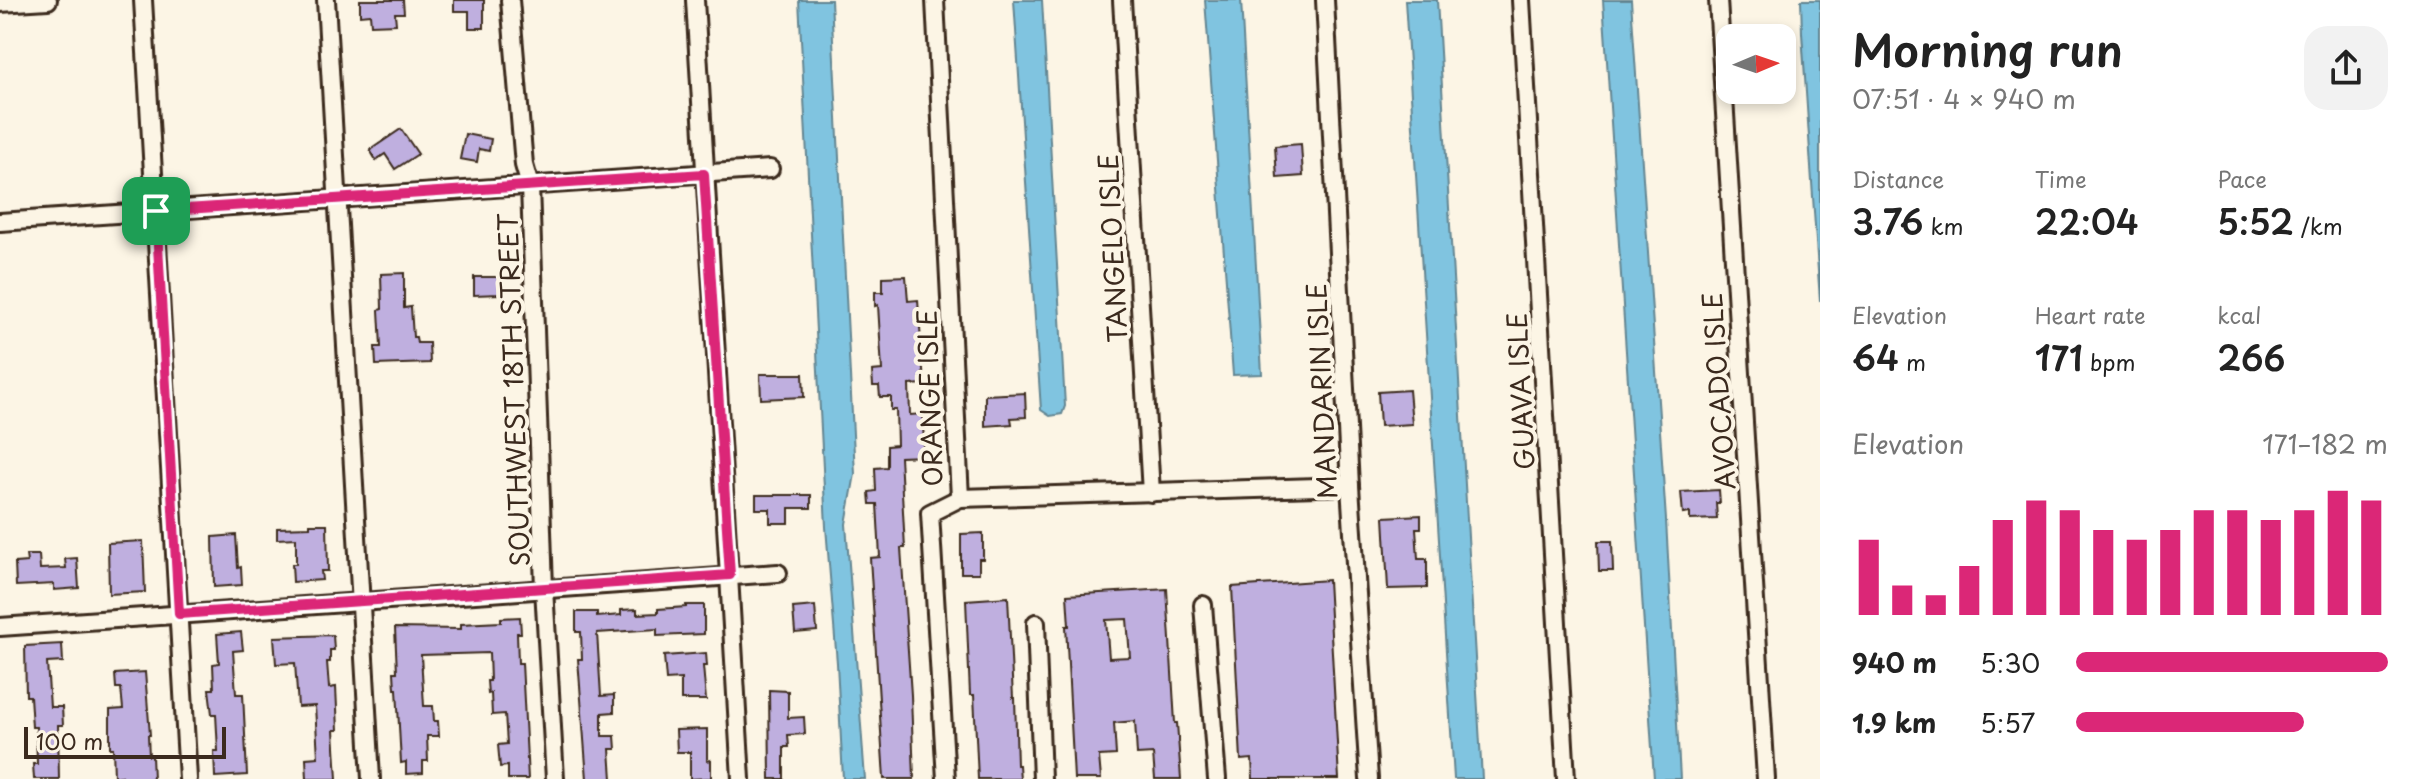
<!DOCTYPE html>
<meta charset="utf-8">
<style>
body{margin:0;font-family:"Playpen Sans",sans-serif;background:#f2f2f2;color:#222;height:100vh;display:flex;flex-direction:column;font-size:30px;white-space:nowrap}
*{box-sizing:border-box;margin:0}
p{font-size:26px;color:#767676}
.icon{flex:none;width:44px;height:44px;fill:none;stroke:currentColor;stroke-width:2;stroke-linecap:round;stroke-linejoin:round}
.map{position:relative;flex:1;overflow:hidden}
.side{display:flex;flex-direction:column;background:#fff;width:600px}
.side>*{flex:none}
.needle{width:52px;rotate:88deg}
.controls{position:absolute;left:1716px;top:24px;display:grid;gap:16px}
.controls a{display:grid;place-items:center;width:80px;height:80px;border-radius:16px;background:#fff;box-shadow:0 4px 12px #0003;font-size:40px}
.scale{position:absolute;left:24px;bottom:20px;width:202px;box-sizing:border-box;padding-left:8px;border:4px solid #3b2a1e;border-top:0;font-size:22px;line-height:28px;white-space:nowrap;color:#3b2a1e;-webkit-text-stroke:6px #fcf5e5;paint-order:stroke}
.pin{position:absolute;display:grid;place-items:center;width:68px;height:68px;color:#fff;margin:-34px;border-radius:16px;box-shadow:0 4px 12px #0006}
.round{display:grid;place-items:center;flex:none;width:84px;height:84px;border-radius:24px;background:#f2f2f2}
.summary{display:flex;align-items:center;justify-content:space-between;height:136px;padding:0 32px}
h1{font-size:44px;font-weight:600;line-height:60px}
.stats{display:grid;grid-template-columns:repeat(3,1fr);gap:12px;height:136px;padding:8px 32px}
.stats div{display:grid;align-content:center}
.stats b{font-size:34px;font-weight:600}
.stats small{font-size:22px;font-weight:400}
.stats p{font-size:22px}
.chart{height:224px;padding:16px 32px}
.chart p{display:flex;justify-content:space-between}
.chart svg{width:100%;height:144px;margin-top:8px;stroke:#db2777;stroke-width:6}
ul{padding:0 32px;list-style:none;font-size:26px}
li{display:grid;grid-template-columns:128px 96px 1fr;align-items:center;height:60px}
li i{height:20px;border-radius:10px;background:#db2777}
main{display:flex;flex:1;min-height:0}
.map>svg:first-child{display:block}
</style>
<main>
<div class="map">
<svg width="1820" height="779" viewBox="0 0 1820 779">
<rect width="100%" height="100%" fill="#fcf5e5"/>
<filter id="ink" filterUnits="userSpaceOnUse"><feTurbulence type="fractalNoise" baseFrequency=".0125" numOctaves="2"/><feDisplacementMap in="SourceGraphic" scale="16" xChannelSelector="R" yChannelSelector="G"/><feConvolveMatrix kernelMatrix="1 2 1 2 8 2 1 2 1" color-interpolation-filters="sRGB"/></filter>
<g filter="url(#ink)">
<!-- water -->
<g fill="#80c4e0" stroke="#648692" stroke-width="2">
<path d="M799,0H831L855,474L846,524L865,779H843L837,663L826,527Z"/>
<path d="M1014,0H1042L1065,406L1062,414L1050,416L1041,410Z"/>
<path d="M1205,0H1241L1262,374L1233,375Z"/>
<path d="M1405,0H1437L1482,779H1454Z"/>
<path d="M1603,0H1631L1666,520L1680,779H1654Z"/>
<path d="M1801,0H1820V301L1802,33Z"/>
</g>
<!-- building -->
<g fill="#bfafdf" stroke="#3b2a1e" stroke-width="2" fill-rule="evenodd">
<path d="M360,0H403L404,13H395L396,24L371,25L370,14L360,15Z"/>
<path d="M454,0H484V28H469V11H454Z"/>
<path d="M401,129L418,154L395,169L385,154L376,160L370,150Z"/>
<path d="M465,134L491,139L489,151L479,149L477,162L460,159Z"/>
<path d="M1301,144L1303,176L1277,178L1275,146Z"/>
<path d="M404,273V308L411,307L413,337H416L417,343H429L430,363L376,365L375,347H381L379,310L382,309L381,274Z"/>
<path d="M906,276L908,301L918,300L924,384L909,385L910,415L923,414L924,456L900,457L905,548H901L911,695L914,779H884L870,558L880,557L877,504H870L869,492L876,491L875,468L887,467V446L897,445L896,410H891V397H880L879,386H873L872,371L882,370L878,305L875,306V292H883V277Z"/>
<path d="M474,277H500V294L474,295Z"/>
<path d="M760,374H803L804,397L761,399Z"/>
<path d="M1409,390L1412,424L1380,426L1378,392Z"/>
<path d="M1025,393L1026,417L1011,418L1012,424L985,426V395Z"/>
<path d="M1719,490L1720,503H1716L1717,519L1690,520V513L1683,514L1681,492Z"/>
<path d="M756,495H811V508H789V523H770V509H756Z"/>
<path d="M1421,515V528H1416L1418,559H1427V588L1388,589L1384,517Z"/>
<path d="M310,524H327L328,571H321L322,580L293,582L292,564H296V538L277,539V528L310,527Z"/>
<path d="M983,533V559H979V573H961V534Z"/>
<path d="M236,535L238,568L241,567L242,585L214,587L213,537Z"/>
<path d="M143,541L145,592L109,594L108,543Z"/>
<path d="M1598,541H1612L1613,571H1599Z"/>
<path d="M26,555H39L40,569L66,568L65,559L77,558L79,588L54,590V584L16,586L15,563L27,562Z"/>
<path d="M1328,580L1339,779H1253L1252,759L1241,760L1232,587Z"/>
<path d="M1167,589L1175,723H1177L1181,779H1155L1153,754L1137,755L1135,721L1114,723L1116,755L1099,756L1101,779H1074L1066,626H1069L1067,595ZM1127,619L1130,657L1109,658L1106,620Z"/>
<path d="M1008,597L1013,698H1015L1017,765H1019L1020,779H978L974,695H970L966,600Z"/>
<path d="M686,605H704V634L657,636V629L597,633L601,696L614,695V712L602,713V736H615L616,749H610L612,779H587L578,659H582L581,632H576V612H597V617L621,615V610L637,609V614L658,613V609L686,607Z"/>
<path d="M815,606L817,631L795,633L793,608Z"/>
<path d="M520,617L521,633H517L518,663H522L528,779H508V766L500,767L498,745L507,744L505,714L492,715L491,693L488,694L487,681H490L489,653L421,655L424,706H433L434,721H438L439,736H427L428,761H423V773L406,774V762L401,763L397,689H395L394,672H397L395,628L461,629V624L501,622V618Z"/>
<path d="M241,632L243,650L233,651L236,694H243L247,775L215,777L214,751H218L216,714H212L209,689H214L213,664L219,663L217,634Z"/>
<path d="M333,635L334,650H330V662H327L329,688L336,687L338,730H334L337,779H307L306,758L318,757L315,706L298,707L295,663L276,664L274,637Z"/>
<path d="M62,644L63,662L47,663L50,707H62L63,725H58L59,779H34L33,764H37L36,727H32L30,696H26L25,646Z"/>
<path d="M706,653L707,666H703L706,700H681V679L666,680L664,656Z"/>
<path d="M145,672L150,735H148L149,756H152L153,779H122V776L114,777L113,748H110V710L123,709L121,688H116L115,674Z"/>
<path d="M769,690L788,691V718L804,717L805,734L788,735L789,747H784V779H770Z"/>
<path d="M707,729V761L711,760V778L690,779V752H677L676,730Z"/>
</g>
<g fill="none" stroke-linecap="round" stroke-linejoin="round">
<defs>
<g id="street">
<path d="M143,0L188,779"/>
<path d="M326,0L371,779"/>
<path d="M510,0L524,165L530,186L544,588L555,779"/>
<path d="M695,0L741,779"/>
<path d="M935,0L960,498L930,513L946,779"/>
<path d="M1122,0L1151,493"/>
<path d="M1325,0L1350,486L1369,779"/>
<path d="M1521,0L1566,779"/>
<path d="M1718,0L1766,779"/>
<path d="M0,3L48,0"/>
<path d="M0,222L770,169"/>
<path d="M960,498L1350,486"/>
<path d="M1203,605L1217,779"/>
<path d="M1036,623L1042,779"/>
<path d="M0,627L778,573"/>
</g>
</defs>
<!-- street casing -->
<use href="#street" stroke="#3b2a1e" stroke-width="22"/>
<!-- street -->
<use href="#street" stroke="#fcf5e5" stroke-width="16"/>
</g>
</g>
<g fill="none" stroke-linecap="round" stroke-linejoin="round" filter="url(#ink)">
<defs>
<path id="route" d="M704,174L730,575L179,614L156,211Z"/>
</defs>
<!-- route casing -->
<use href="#route" stroke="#fff" stroke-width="16"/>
<!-- route -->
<use href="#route" stroke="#db2777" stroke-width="10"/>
</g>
<g text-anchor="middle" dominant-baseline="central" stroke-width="8" stroke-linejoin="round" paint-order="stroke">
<!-- street labels -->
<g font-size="26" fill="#3b2a1e" stroke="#fcf5e5">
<text transform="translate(1112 248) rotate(-93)">TANGELO ISLE</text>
<text transform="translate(513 390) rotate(-92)">SOUTHWEST 18TH STREET</text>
<text transform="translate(1321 391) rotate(-93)">MANDARIN ISLE</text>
<text transform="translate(1520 391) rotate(-93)">GUAVA ISLE</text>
<text transform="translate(1718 391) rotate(-94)">AVOCADO ISLE</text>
<text transform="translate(929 398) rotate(-92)">ORANGE ISLE</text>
</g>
</g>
</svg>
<div class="controls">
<a><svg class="needle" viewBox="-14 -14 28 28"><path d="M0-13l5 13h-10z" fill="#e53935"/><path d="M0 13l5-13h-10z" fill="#767676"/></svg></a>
</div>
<div class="scale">100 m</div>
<div class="pin" style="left:156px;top:211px;background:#1e9e55"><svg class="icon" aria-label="arrive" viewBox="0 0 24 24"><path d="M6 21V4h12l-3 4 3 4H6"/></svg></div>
</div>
<section class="side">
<div class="summary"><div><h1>Morning run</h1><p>07:51 · 4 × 940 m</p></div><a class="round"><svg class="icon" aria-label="share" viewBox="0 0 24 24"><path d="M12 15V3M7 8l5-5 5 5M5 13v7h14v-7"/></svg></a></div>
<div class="stats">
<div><p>Distance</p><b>3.76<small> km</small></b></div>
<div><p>Time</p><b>22:04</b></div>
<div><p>Pace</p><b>5:52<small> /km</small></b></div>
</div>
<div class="stats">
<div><p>Elevation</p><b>64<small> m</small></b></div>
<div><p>Heart rate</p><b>171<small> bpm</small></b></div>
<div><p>kcal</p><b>266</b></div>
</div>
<div class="chart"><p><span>Elevation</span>171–182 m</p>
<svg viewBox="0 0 160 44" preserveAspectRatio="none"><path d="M5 44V21M15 44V35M25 44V38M35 44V29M45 44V15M55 44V9M65 44V12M75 44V18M85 44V21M95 44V18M105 44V12M115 44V12M125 44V15M135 44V12M145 44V6M155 44V9"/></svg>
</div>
<ul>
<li><b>940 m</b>5:30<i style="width:100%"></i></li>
<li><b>1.9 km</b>5:57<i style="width:73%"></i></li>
</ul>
</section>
</main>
